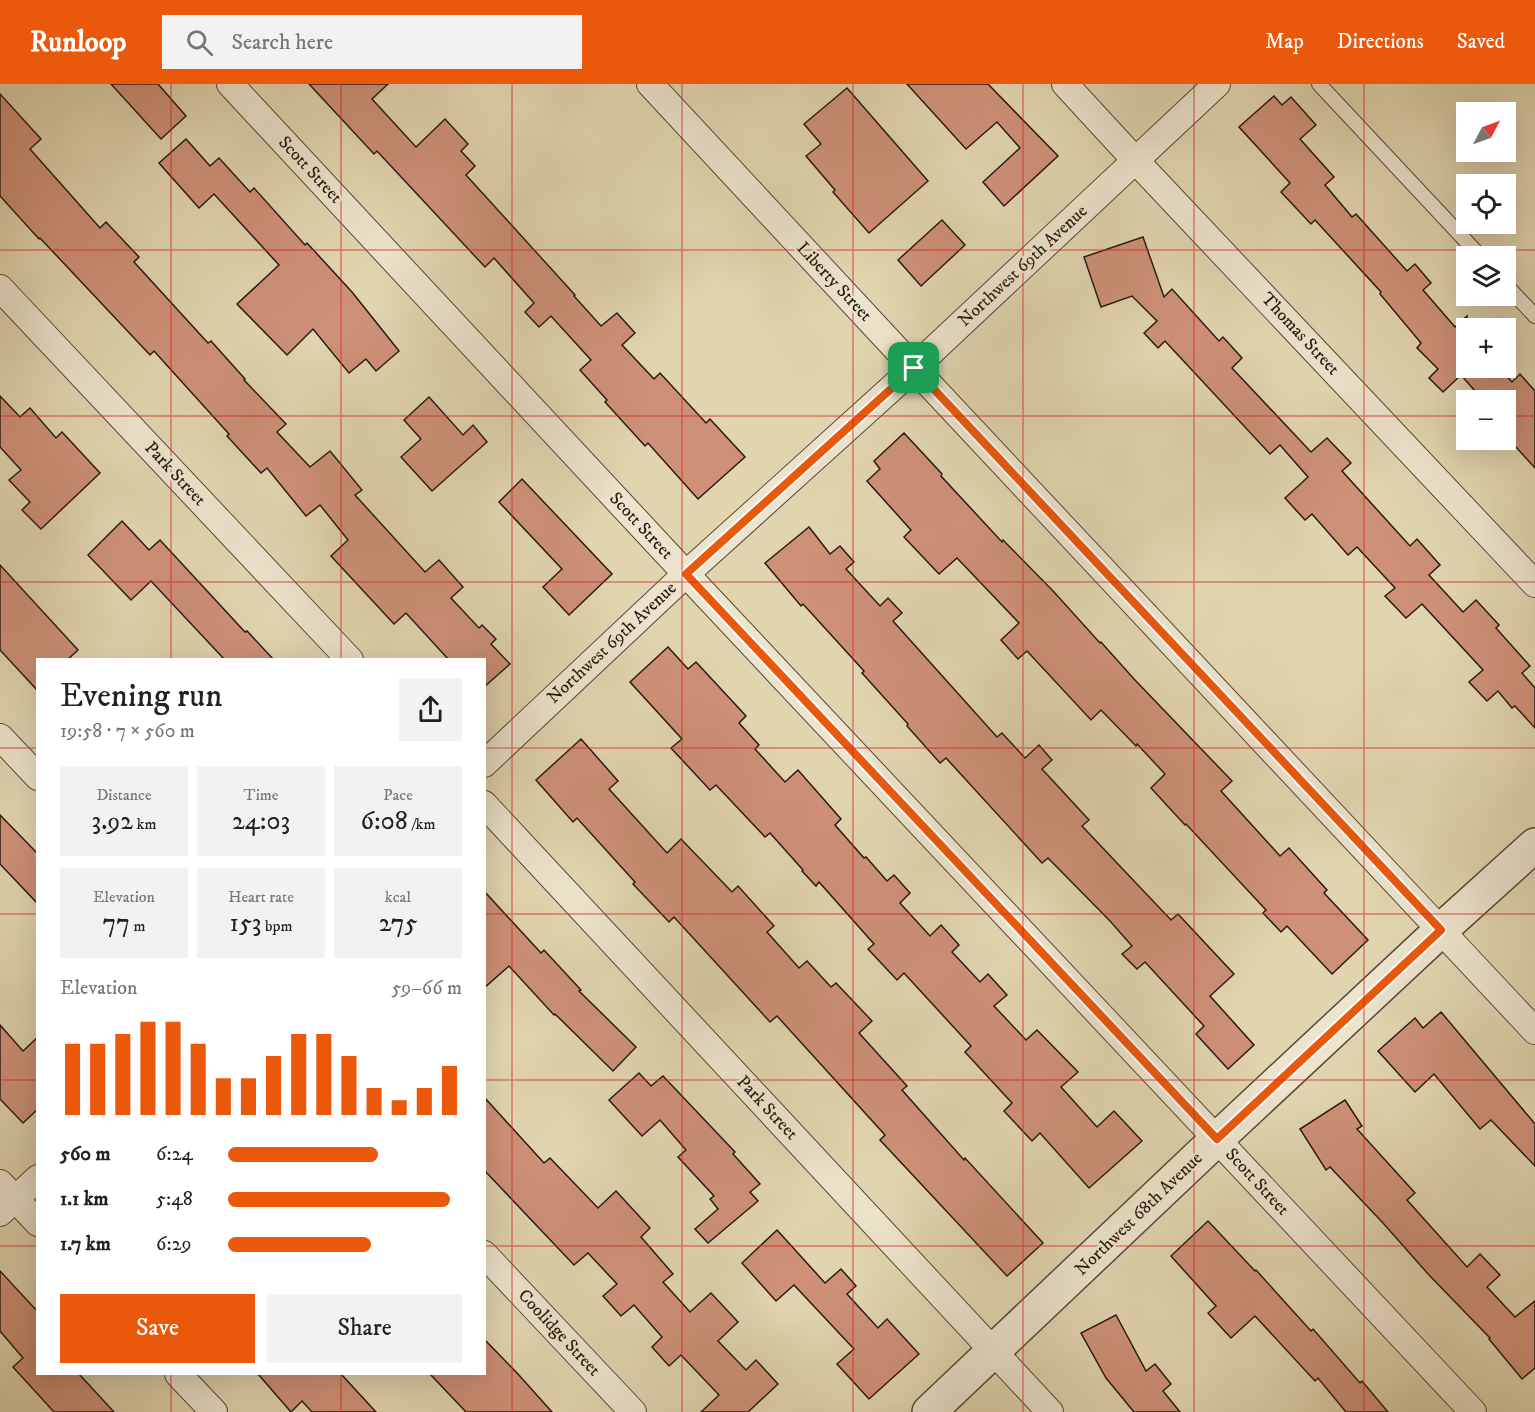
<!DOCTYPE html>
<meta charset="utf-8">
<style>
body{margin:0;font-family:"IM FELL DW Pica",serif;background:#f2f2f2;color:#222;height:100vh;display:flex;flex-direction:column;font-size:22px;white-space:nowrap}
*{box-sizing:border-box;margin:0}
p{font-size:20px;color:#767676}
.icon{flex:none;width:33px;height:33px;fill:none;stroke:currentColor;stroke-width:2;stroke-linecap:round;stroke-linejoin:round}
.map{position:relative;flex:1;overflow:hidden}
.side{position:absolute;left:36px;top:574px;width:450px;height:717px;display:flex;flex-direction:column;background:#fff;border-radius:0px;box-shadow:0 6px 24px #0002}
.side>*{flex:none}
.needle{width:39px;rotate:49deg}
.buttons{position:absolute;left:1456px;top:18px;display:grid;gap:12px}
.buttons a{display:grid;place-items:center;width:60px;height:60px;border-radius:0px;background:#fff;box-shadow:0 6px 24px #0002;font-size:30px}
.pin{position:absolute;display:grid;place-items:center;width:51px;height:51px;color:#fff;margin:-26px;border-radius:12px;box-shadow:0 3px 9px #0006}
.round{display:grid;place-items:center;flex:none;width:63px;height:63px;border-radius:0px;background:#f2f2f2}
.summary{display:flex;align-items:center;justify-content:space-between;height:102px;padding:0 24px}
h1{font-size:33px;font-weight:600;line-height:45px}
.metrics{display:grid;grid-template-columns:repeat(3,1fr);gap:9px;height:102px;padding:6px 24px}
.metrics div{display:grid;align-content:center;border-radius:0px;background:#f2f2f2;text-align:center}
.metrics b{font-size:26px;font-weight:600}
.metrics small{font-size:16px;font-weight:400}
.metrics p{font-size:16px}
.chart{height:168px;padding:12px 24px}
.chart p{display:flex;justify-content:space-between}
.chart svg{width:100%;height:108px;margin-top:6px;stroke:#ea580c;stroke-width:6}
.cta{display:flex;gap:12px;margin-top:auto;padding:12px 24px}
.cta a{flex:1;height:69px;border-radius:0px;background:#ea580c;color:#fff;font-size:24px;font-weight:600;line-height:69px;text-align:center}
.cta a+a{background:#f2f2f2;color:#222}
ul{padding:0 24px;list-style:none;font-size:20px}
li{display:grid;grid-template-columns:96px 72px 1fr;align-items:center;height:45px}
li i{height:15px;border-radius:8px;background:#ea580c}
header{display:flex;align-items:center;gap:36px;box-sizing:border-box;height:84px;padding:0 30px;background:#ea580c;color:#fff}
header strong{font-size:28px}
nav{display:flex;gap:33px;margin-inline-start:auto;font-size:21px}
.search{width:420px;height:54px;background:#f2f2f2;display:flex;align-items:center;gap:15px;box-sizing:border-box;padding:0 21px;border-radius:0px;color:#767676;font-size:22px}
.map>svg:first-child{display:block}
</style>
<header>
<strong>Runloop</strong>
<div class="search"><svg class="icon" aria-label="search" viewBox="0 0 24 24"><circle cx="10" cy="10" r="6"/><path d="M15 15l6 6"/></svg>Search here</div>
<nav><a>Map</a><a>Directions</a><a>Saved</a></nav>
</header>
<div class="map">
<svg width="1535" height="1328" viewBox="0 0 1535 1328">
<rect width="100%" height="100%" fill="#e1d5b0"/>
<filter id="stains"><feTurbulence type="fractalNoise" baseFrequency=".00333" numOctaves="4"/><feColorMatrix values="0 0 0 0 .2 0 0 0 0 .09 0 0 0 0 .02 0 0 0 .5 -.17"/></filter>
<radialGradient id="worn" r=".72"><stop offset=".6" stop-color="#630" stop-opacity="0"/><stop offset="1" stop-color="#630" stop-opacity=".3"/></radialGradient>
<!-- building -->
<g fill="#ce9178" stroke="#2a1912" stroke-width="1.5">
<path d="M111,0H158L186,32L161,55Z"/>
<path d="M309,0H388L372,15L416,63L445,35L468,60L461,67L475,82L466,91L575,211L574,212L601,242L617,229L635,249L622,261L654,295L660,289L706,339L710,335L745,373L698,415L648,359L645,362L605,318L607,316L580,286L591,276L551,232L539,243L525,228L534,219L494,174L485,183L377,67L374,70Z"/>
<path d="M907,0H988L1058,72L1004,122L983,98L1020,64L997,38L966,65Z"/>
<path d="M847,4L928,97L869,149L833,108L835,106L806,72L821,60L804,40Z"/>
<path d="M0,10L41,55L30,65L100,144L106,138L139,173L134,178L208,259L211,257L245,295L244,296L286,340L277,348L310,383L330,367L362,406L355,411L425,488L439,476L463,503L451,514L479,544L482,541L496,555L491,560L510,580L484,603V576H449L406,529L394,540L331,472L348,456L320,421L306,432L267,384L261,389L227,352L229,350L154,267L150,271L40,154L39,155L0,112Z"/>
<path d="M1274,12L1282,21L1291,13L1316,41L1300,55L1334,93L1325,101L1352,133L1356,130L1407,187L1415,180L1431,199L1423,206L1455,243L1467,232V284H1499L1512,298L1520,290L1535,307V384L1506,352V316H1483L1461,291L1443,308L1429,294L1438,285L1417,264L1421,259L1380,210L1381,208L1315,136L1311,140L1281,108L1290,99L1239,43Z"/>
<path d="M186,55L210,82L219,74L250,108L254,104L305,161L307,159L352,208L399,267L376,287L366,275L349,289L313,245L287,271L237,220L279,181L214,110L199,124L159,79Z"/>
<path d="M942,136L965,161L921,202L898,176Z"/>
<path d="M1143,153L1164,213L1172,205L1219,257L1223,253L1242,274L1232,284L1311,368L1327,354L1351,379L1342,387L1410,462L1417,455L1440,481L1429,491L1463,528L1476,516L1499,541L1496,544L1530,582L1522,589L1535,604V644L1515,622L1512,624L1498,607L1487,617L1469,598L1483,586L1422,520L1406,534L1385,512L1395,504L1357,463L1348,471L1312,430L1305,436L1285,414L1308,393L1280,361L1270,370L1165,257L1158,264L1144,249L1157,237L1132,212L1101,223L1084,173Z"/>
<path d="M0,312L20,333L30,324L56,354L62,348L100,389L41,445L22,426L30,418L9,396L21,386L0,363Z"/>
<path d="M429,313L463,351L473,341L487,358L432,407L401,373L421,355L404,336Z"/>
<path d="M904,349L942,390L941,392L1002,458L1003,456L1054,508L1100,559L1101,558L1134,595L1232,697L1221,707L1280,772L1289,764L1327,806L1324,809L1368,856L1332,890L1287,842L1281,848L1263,829L1266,826L1186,740L1185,741L1151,704L1165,690L1137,660L1136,662L1101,626L1091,636L1027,567L1018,575L1001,556L1019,539L957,474L939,490L904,453L911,446L867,397L880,385L874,377Z"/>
<path d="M522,395L612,490L569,531L543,503L562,485L499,418Z"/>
<path d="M122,437L149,466L160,456L245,548L247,547L274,576H225L151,497L131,516L88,471Z"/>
<path d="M809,443L830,470L840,462L854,478L846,485L880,522L888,514L902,529L893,537L997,653L1002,649L1025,674L1039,661L1052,676L1042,685L1089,736L1082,742L1171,836L1178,830L1234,890L1210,912L1254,961L1228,985L1196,950L1204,942L1145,878L1137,885L1122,870L1132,862L1110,837L1048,774L1042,779L946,674L940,679L907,642L908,640L862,589L864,587L803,520L801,522L765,479Z"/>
<path d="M0,481L78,566L67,576H38V607L0,566Z"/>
<path d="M668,563L688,585L696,578L746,632L739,639L759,661L755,665L785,698L798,686L841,735L835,741L864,774L866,773L887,797L894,791L910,809L900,819L930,852L941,841L959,861L952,868L980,898L988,890L1007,911L994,922L1026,956L1037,946L1078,988L1061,1003L1097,1043L1114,1027L1142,1057L1089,1104L1040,1049L1032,1057L1004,1027L1012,1019L965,968L971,962L904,889L897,896L868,865L874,860L819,798L816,802L802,787L803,786L770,749L765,753L716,701L710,706L671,664L682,655L630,598Z"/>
<path d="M581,655L618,697L609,705L667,769L681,755L732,808L738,802L774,842L767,848L799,884L807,877L831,903L836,899L872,937L859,949L907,1002L902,1006L964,1076L965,1074L1043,1159L1007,1192L880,1056L885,1051L777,932L770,938L674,833L669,838L633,800L635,798L577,734L573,738L536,696Z"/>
<path d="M0,731L38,770V820L0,780Z"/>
<path d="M484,807L541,869L544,866L581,906L579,907L636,963L613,987L555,930L554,931L509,882L484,904Z"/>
<path d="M1441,928L1535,1040V1082L1491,1036L1480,1045L1434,990L1415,1008L1378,967L1415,934L1423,944Z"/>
<path d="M0,941L23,967L38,953V1025L23,1039L0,1015Z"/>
<path d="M639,989L651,1002L663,992L735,1068L733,1070L760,1100L750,1108L758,1117L708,1159L695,1145L718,1125L710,1115L714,1112L678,1073L686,1066L660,1036L642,1052L609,1016Z"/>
<path d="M484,1013L544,1079L550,1074L598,1124L616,1107L650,1144L641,1153L673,1190L663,1198L690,1228L711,1209L738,1238L718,1257L746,1286L756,1276L778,1300L748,1328H701L719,1311L681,1271L669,1282L652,1263L662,1253L634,1221L621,1232L603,1212L617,1200L588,1169L574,1181L484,1086Z"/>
<path d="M1345,1016L1362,1042L1357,1045L1415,1109L1407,1116L1467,1183L1480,1170L1500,1191L1487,1203L1515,1233L1535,1217V1284L1522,1295L1489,1255L1490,1254L1429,1191L1383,1139L1330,1083L1326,1086L1300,1045Z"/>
<path d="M1208,1137L1255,1187L1256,1186L1311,1247L1313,1245L1360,1299L1362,1297L1388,1328H1346L1318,1294L1315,1297L1255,1232L1231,1254L1208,1229L1216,1222L1171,1172Z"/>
<path d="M777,1146L825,1199L841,1185L856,1202L847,1210L878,1244L887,1235L919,1270L869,1315L837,1280L854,1265L794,1201L776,1217L742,1179Z"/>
<path d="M0,1187L38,1228V1290H79L114,1328H54L13,1283L23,1274L0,1247Z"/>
<path d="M1116,1231L1146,1287L1155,1280L1171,1300L1163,1307L1180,1328H1134L1106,1294L1081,1249Z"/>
<path d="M484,1255L518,1290L552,1328H466L430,1290H484Z"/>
<path d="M258,1290H341L376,1328H312L302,1317L291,1328Z"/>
</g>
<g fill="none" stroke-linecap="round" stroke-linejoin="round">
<defs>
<g id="service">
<path d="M1319,0L1480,172"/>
<path d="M1506,201L1535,232"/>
</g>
<g id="minor">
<path d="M230,0L686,490L1473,1328"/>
<path d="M650,0L914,284L1535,947"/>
<path d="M1065,0L1135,76L1535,500"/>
<path d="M0,204L350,576"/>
<path d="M0,653L38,693"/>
<path d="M484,680L686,490L914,284L1217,0"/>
<path d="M484,720L1050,1328"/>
<path d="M0,1099L38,1139"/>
<path d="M0,1129L38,1094"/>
<path d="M484,1170L633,1328"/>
<path d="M178,1290L214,1328"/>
</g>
<path id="tertiary" d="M929,1328L1217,1055L1441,846L1535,761"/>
</defs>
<!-- service casing -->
<use href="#service" stroke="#58483a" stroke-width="16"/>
<!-- minor casing -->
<use href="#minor" stroke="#58483a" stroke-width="28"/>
<!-- tertiary casing -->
<use href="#tertiary" stroke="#58483a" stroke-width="36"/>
<!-- service -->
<use href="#service" stroke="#ece4cc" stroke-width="14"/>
<!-- minor -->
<use href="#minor" stroke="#ece4cc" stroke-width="26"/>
<!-- tertiary -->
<use href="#tertiary" stroke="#ece4cc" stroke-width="33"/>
</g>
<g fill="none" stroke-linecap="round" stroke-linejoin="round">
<defs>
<path id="route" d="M914,284L1441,846L1217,1055L686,490Z"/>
</defs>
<!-- route casing -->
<use href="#route" stroke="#fff" stroke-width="12"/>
<!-- route -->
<use href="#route" stroke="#ea580c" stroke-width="8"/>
</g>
<!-- grid -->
<path fill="none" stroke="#d62828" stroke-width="1.5" stroke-opacity="0.55" d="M171,0V576M341,0V576M512,0V1328M682,0V1328M853,0V1328M1023,0V1328M1194,0V1328M1364,0V1328M0,166H1535M0,332H1467M1506,332H1535M0,498H1535M0,664H38M484,664H1535M0,830H38M484,830H1535M0,996H38M484,996H1535M0,1162H38M484,1162H1535M171,1290V1328M341,1290V1328"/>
<g text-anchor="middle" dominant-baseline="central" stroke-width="4.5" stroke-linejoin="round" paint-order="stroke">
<!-- street labels -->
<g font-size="18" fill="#2a1912" stroke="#ece4cc">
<text transform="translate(310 86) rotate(47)">Scott Street</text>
<text transform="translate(1023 182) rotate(-43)">Northwest 69th Avenue</text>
<text transform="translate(834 198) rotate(47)">Liberty Street</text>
<text transform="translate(1300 250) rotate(47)">Thomas Street</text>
<text transform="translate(175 390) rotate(47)">Park Street</text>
<text transform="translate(641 442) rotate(47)">Scott Street</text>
<text transform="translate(612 559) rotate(-43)">Northwest 69th Avenue</text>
<text transform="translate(767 1024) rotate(47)">Park Street</text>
<text transform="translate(1257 1098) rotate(47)">Scott Street</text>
<text transform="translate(1139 1130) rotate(-44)">Northwest 68th Avenue</text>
<text transform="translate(559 1249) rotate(47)">Coolidge Street</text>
</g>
</g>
<rect width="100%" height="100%" filter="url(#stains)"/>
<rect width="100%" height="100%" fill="url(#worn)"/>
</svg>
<div class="buttons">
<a><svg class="needle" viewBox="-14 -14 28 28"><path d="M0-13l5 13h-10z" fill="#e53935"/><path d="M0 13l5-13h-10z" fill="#767676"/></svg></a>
<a><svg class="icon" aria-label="locate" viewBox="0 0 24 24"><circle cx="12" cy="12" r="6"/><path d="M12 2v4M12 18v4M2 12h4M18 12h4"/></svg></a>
<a><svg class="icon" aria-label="layers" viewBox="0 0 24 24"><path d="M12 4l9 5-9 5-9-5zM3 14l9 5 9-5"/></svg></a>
<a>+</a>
<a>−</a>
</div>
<div class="pin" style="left:914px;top:284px;background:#1e9e55"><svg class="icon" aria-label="arrive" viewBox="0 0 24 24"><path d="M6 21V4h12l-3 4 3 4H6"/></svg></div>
<section class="side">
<div class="summary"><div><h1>Evening run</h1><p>19:58 · 7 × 560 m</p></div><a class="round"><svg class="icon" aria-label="share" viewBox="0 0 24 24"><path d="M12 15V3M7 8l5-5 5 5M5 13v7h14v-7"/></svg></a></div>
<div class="metrics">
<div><p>Distance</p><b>3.92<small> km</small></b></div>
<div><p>Time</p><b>24:03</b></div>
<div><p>Pace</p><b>6:08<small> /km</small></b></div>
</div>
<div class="metrics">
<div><p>Elevation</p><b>77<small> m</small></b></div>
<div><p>Heart rate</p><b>153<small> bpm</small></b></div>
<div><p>kcal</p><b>275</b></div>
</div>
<div class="chart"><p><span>Elevation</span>59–66 m</p>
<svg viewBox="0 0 160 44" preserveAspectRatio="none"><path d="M5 44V15M15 44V15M25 44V11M35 44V6M45 44V6M55 44V15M65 44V29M75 44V29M85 44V20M95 44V11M105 44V11M115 44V20M125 44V33M135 44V38M145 44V33M155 44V24"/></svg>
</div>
<ul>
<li><b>560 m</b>6:24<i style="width:64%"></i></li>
<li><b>1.1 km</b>5:48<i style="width:95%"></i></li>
<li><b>1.7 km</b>6:29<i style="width:61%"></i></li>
</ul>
<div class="cta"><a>Save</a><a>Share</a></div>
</section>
</div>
